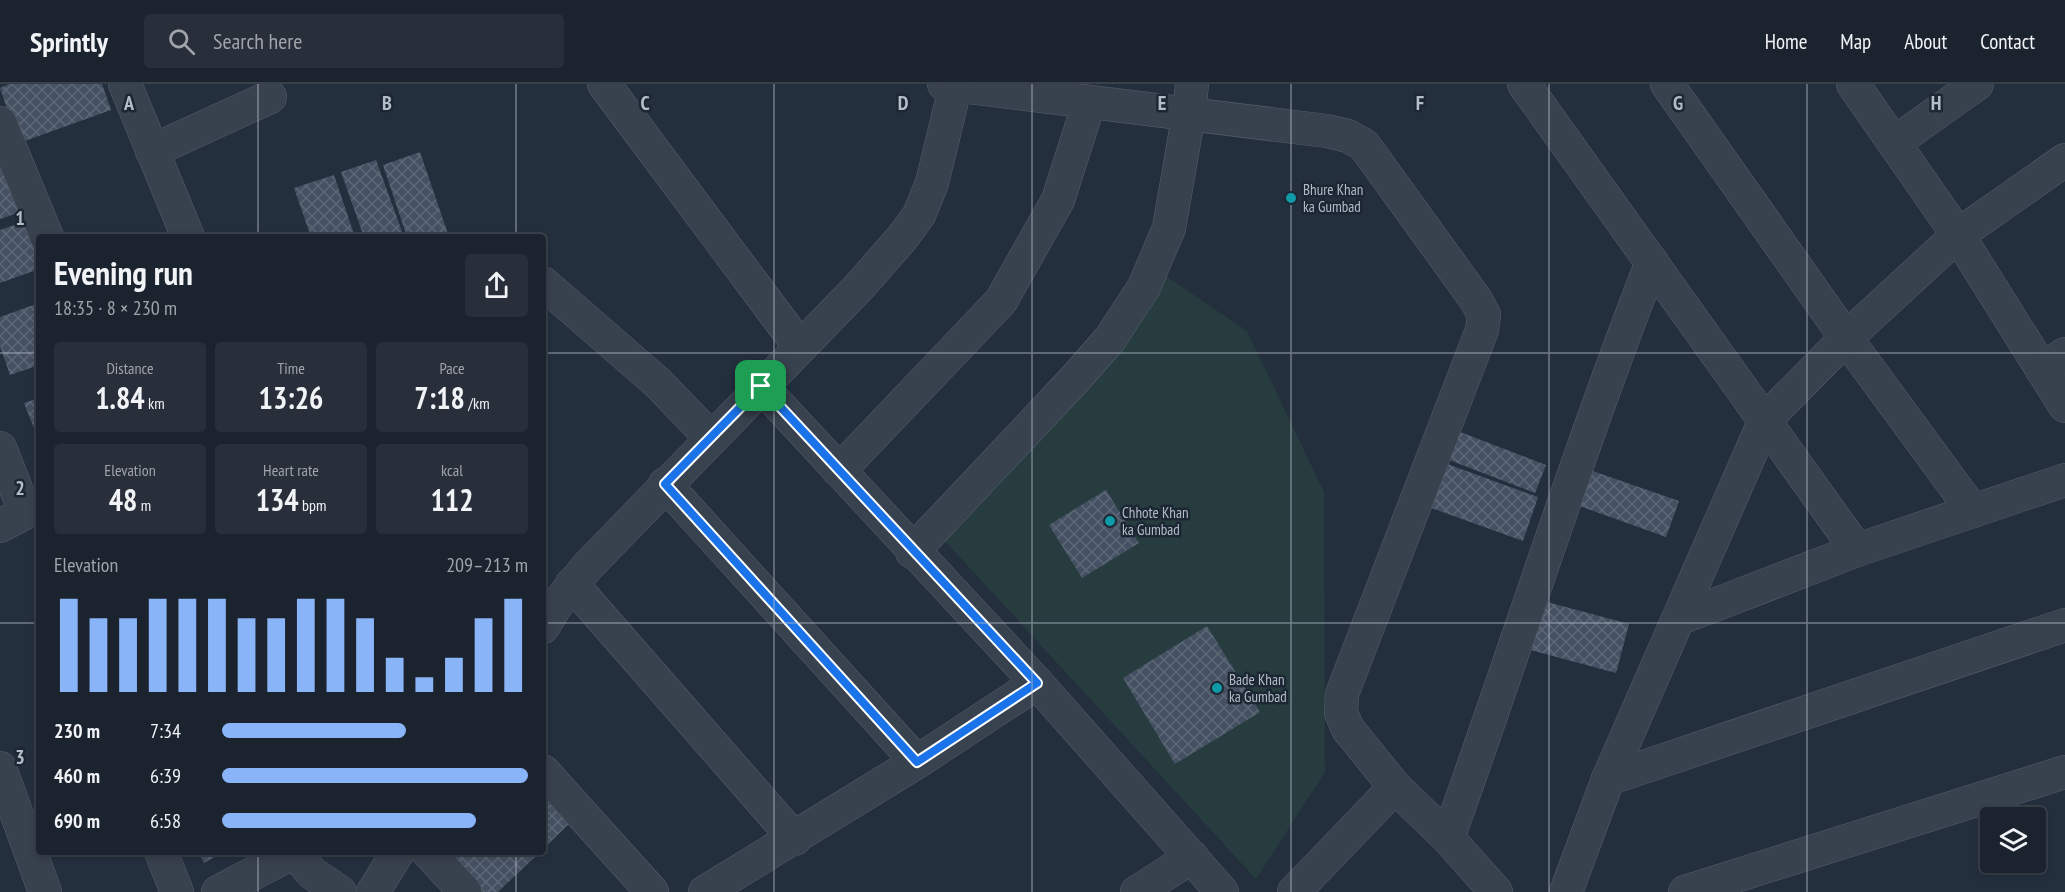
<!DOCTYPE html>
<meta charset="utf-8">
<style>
body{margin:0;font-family:"PT Sans Narrow",sans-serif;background:#282f3a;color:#f1f3f6;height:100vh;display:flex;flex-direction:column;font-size:22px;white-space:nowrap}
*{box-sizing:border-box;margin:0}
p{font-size:20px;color:#a0a4aa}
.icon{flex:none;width:33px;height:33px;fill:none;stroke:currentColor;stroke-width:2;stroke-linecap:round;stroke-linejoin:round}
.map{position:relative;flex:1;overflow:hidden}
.sheet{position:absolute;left:36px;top:150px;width:510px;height:621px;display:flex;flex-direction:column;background:#1b232e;border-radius:6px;box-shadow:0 3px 9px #0003,0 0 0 2px #39404a}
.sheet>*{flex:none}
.buttons{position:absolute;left:1980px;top:723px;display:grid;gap:12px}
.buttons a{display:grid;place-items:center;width:66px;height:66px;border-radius:6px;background:#1b232e;box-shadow:0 3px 9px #0003,0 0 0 2px #39404a;font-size:30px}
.pin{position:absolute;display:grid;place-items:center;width:51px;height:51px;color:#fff;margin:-26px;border-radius:12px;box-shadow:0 3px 9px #0006}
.round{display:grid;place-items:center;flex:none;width:63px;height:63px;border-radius:6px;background:#282f3a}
.summary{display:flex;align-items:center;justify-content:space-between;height:102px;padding:0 18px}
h1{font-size:33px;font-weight:700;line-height:45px}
.figures{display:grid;grid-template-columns:repeat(3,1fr);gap:9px;height:102px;padding:6px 18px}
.figures div{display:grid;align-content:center;border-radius:6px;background:#282f3a;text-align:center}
.figures b{font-size:30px;font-weight:700}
.figures small{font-size:16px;font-weight:400}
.figures p{font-size:16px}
.chart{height:168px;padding:12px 18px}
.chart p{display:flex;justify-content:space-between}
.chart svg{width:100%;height:108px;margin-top:6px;stroke:#8ab4f8;stroke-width:6}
ul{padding:0 18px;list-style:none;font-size:20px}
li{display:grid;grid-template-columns:96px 72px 1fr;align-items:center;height:45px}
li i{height:15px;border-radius:8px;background:#8ab4f8}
header{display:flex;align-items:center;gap:36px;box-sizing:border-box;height:84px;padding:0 30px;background:#1b232e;border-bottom:2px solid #39404a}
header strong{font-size:28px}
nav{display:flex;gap:33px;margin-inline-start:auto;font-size:21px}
.search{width:420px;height:54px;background:#282f3a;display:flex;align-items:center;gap:15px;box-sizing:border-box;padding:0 21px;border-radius:6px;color:#a0a4aa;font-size:22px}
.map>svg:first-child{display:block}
</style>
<header>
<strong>Sprintly</strong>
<div class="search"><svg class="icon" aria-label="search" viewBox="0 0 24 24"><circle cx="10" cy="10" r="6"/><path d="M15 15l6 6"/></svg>Search here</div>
<nav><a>Home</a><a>Map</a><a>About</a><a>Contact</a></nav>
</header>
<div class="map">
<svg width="2065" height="808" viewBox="0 0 2065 808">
<defs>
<pattern id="building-cross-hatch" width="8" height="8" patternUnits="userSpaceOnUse" patternTransform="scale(1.5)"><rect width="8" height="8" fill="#455162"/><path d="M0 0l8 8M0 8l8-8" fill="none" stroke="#5d6877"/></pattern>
</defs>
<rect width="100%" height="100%" fill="#242f3e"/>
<!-- park -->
<path fill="#263c3f" d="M1148,180L1247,247L1324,408L1325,688L1256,795L945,457Z"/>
<!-- building -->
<g fill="url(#building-cross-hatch)">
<path d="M9,0H102L111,26L19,59L0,4Z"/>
<path d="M420,68L449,153H407L383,81Z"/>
<path d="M376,76L404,153H364L341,88Z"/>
<path d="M7,83L24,127L0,135V85Z"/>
<path d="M334,91L355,153H311L294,104Z"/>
<path d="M28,136L39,165V185L0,199V146Z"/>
<path d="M39,219V281L10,291L0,262V233Z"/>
<path d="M39,314V357L24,319Z"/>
<path d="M1455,346L1546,381L1535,409L1444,374Z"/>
<path d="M1439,377L1538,413L1523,457L1423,421Z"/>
<path d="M1587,385L1679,417L1666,453L1574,420Z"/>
<path d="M1106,406L1139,459L1082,494L1049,441Z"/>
<path d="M1536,515L1629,540L1616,589L1523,564Z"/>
<path d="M1207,542L1260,628L1175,680L1123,594Z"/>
<path d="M543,696L577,732L543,765Z"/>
<path d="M198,768H223L204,779Z"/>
<path d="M445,768H540L498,808H483Z"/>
</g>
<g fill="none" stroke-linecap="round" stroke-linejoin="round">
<defs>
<g id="minor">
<path d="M125,0L188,153"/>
<path d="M604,0L800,263"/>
<path d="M944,0L1327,47L1348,52L1364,61L1476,216L1484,231L1482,246L1342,610L1341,629L1348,645L1395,703L1448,754L1496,808"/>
<path d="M1524,0L1857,466"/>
<path d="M1667,0L1846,254L1973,427"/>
<path d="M1853,0L1958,151L2065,322"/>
<path d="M0,39L47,153"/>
<path d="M1894,59L1977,0"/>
<path d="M152,67L270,13"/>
<path d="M543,199L658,299L710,353"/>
<path d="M2042,286L2065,270"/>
<path d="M761,302L1037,599L1222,808"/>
<path d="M0,364L22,420L21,431L0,442"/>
<path d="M839,387L1001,217L1058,116L1089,19"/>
<path d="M665,400L917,678"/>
<path d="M912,468L1075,295L1110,255L1144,203L1169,144L1189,29L1192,0"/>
<path d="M572,500L795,755"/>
<path d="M1678,535L1857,466L2065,396"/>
<path d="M543,543L555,523L587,483L859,203L902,154L919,131L932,99L956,0"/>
<path d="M0,684L45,808"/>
<path d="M543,687L652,808"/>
<path d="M1608,695L2065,541"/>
<path d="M1448,754C1517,562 1578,367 1652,178"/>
<path d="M161,768L177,808"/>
<path d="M294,768L312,789L340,808"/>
<path d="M428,768L465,808"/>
<path d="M218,808L294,768"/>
<path d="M373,808L398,768"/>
<path d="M705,808L917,678L1037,599"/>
<path d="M1137,808L1192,773"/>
<path d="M1294,808L1395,703"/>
<path d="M1566,808L1608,695L1765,336L1846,254L1958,151L2065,76"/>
<path d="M1685,808L2065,688"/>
</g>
</defs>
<!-- minor casing -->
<use href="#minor" stroke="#565f6c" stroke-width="34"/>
<!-- minor -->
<use href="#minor" stroke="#38414e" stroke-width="33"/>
</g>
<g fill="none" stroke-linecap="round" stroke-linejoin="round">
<defs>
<path id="route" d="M761,302L1037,599L917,678L665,400Z"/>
</defs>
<!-- route casing -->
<use href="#route" stroke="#fff" stroke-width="12"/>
<!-- route -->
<use href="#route" stroke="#1a73e8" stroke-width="8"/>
</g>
<!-- grid -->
<path fill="none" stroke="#b4bcc9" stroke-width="1.5" stroke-opacity="0.55" d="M258,0V153M516,0V153M774,0V808M1032,0V808M1291,0V808M1549,0V808M1807,0V808M0,269H39M543,269H2065M0,539H39M543,539H2065M258,768V808M516,768V808"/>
<!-- markers -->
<g fill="#0f9aa8" stroke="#1d2633" stroke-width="2">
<circle cx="1291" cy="114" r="6"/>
<circle cx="1110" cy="437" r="6"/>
<circle cx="1217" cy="604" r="6"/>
</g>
<g text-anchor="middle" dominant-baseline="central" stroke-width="5" stroke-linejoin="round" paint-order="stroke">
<!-- poi labels -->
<g font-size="15" fill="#b4bcc9" stroke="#1d2633" text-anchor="start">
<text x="1303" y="105">Bhure Khan<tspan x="1303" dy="17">ka Gumbad</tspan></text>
<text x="1122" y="428">Chhote Khan<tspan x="1122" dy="17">ka Gumbad</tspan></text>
<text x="1229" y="595">Bade Khan<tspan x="1229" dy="17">ka Gumbad</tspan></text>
</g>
</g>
<g font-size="20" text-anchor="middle" font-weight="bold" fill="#b4bcc9" stroke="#1d2633" stroke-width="5" stroke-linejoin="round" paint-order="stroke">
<text x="129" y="26">A</text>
<text x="387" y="26">B</text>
<text x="645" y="26">C</text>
<text x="903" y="26">D</text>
<text x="1162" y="26">E</text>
<text x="1420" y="26">F</text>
<text x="1678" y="26">G</text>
<text x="1936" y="26">H</text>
<text x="20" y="141">1</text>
<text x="20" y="411">2</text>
<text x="20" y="680">3</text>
</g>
</svg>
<div class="buttons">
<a><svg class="icon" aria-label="layers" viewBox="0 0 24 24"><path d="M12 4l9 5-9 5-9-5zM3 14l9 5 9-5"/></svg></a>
</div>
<div class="pin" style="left:761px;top:302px;background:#1e9e55"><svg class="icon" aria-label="arrive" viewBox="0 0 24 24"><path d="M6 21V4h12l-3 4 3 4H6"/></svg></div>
<section class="sheet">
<div class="summary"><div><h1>Evening run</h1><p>18:35 · 8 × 230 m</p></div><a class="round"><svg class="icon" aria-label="share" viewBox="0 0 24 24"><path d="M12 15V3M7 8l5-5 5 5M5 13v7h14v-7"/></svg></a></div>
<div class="figures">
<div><p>Distance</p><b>1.84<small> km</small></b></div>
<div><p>Time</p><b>13:26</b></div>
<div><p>Pace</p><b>7:18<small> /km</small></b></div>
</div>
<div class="figures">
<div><p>Elevation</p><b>48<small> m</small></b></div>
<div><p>Heart rate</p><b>134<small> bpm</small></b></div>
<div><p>kcal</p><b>112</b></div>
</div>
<div class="chart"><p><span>Elevation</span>209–213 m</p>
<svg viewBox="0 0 160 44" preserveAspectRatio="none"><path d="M5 44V6M15 44V14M25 44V14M35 44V6M45 44V6M55 44V6M65 44V14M75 44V14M85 44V6M95 44V6M105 44V14M115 44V30M125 44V38M135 44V30M145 44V14M155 44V6"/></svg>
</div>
<ul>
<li><b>230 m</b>7:34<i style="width:60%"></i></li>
<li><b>460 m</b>6:39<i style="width:100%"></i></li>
<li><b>690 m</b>6:58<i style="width:83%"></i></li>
</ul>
</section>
</div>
